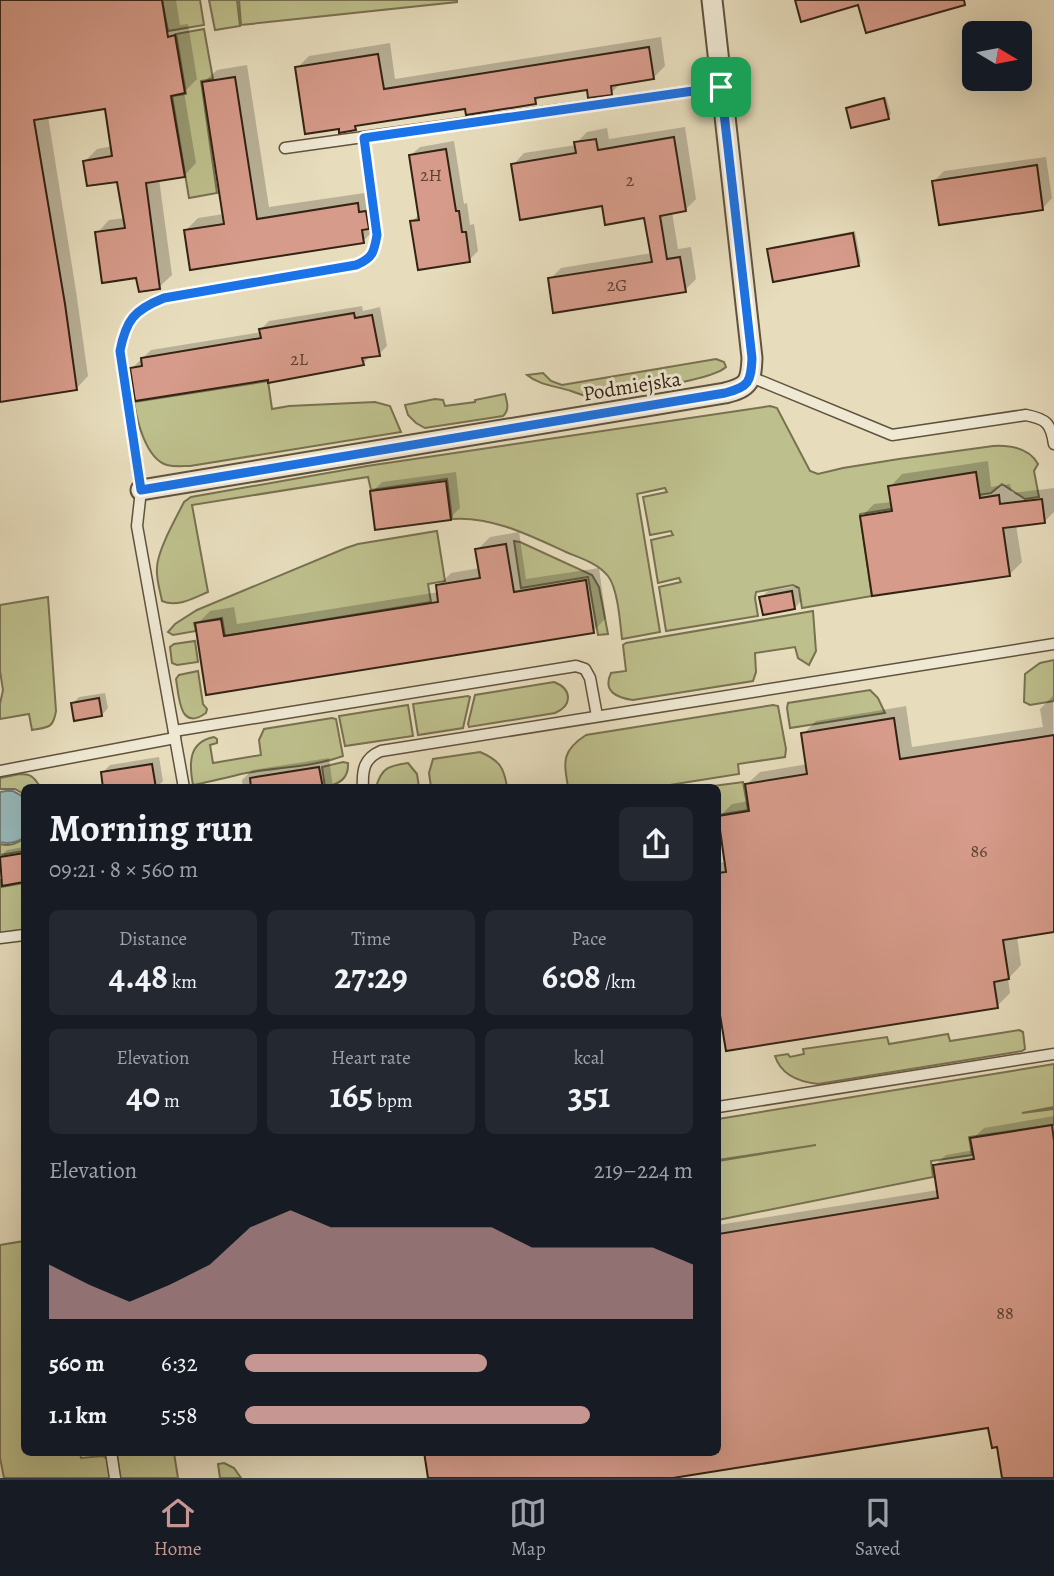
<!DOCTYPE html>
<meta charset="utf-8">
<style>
body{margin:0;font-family:Alegreya,serif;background:#242831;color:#f1f3f6;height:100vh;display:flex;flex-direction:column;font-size:26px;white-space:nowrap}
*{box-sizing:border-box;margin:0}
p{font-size:23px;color:#9ea1a6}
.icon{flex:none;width:38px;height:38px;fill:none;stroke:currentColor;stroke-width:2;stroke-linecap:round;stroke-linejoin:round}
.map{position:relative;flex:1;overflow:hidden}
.panel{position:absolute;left:21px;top:784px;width:700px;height:672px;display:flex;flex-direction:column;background:#171b24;border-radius:10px;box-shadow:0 7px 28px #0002}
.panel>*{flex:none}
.needle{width:46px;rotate:100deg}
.controls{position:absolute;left:962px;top:21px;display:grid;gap:14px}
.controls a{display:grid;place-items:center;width:70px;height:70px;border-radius:10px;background:#171b24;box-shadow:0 7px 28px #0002;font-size:35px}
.pin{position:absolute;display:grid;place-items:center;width:60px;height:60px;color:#fff;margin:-30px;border-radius:14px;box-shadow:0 4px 10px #0006}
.round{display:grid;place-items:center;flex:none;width:74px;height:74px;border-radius:10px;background:#242831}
.headline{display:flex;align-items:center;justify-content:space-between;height:119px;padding:0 28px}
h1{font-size:38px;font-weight:700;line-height:52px}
.stats{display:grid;grid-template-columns:repeat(3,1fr);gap:10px;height:119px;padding:7px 28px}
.stats div{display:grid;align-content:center;border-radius:10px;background:#242831;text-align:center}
.stats b{font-size:35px;font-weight:700}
.stats small{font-size:19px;font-weight:400}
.stats p{font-size:19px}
.chart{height:196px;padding:14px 28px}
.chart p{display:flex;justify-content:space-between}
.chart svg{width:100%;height:126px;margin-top:7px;fill:#c59692;opacity:.7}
ul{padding:0 28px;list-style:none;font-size:23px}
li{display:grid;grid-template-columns:112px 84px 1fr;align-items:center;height:52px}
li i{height:18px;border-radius:9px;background:#c59692}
.dock{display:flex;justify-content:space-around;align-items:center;height:98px;border-top:2px solid #363941;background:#171b24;font-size:19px;color:#9ea1a6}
.dock a{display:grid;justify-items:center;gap:4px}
.dock .selected{color:#c59692}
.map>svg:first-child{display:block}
</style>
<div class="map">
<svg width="1054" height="1478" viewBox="0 0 1054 1478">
<rect width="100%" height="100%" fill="#e7ddbd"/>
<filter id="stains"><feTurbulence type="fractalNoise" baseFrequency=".00286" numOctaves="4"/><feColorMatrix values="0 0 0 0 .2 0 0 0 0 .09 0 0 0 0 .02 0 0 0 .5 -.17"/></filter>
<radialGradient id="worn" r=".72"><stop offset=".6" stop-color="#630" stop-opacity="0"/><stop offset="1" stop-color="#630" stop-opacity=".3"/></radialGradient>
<!-- green -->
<g fill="#bdbf8c" stroke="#787150" stroke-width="2">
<path d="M162,0H200L204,25L168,31Z"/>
<path d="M209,0H237L240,26L215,30Z"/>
<path d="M239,0H457V2L241,25Z"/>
<path d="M204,29L213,79L201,81L217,193L189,198L172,96L186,94L176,34Z"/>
<path d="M716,359L724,362L726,367C710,382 619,392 593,397C585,396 578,394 571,391C555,386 539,385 527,375L543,373L551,381L562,385Z"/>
<path d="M268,381L272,409L289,406L375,402L390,406L401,432L190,466C183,466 175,467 167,465C146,459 137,421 134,402Z"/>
<path d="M505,394C507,402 510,410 503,416L425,428L416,423L408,415L405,405L435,399L443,400L445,406L475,402V400Z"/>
<path d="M770,406L777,408L810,471L818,474L843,468L899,459L993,446C1010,445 1029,448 1038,464L1034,471L1039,497L1025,499L1002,484L991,493L860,514L872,596L802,608L799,588L793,585L756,592L755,598L758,616L666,631L659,587L681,582L679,578L658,583L651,540L673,535L671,531L650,535L643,497L667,492L665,488L637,494L660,632L622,639C620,622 618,589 608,576C598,563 580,558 566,552C531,536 492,516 452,519L447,479L371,490L368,477L192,505L208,592C194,598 177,608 162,601C160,590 156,579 157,568C157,551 176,518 184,502L191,497L367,466Z"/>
<path d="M437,531L445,581L428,584L431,602L225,636L222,618L194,623L196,631L173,635L168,632L175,624L197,610L346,548L358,544Z"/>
<path d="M514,541L520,542L592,575L599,587L608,634L598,635L588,577L521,588Z"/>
<path d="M48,597L56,711C53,729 48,727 32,730L29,714L0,719V704L3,690L0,671V605Z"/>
<path d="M813,611L816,651L809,665L798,658L795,647L755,653L756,672L753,681L633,700C618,698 602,692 611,673L626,671L623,645L626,643Z"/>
<path d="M195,641L198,662L177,665L172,663L170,647L174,644Z"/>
<path d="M1054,660V701L1030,705L1024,702L1025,674L1040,663Z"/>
<path d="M198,671L203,704L207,709L206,713C179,732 179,696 176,679L179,675Z"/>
<path d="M554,682C572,689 573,705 555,713L469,727L468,724L475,695Z"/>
<path d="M870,690L878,698L885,713L790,728L787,708L788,703Z"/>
<path d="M468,696L470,697L463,728L418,735L413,704Z"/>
<path d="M408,705L413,736L345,746L339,716Z"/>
<path d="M773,705L778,706L786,749L785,757L738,764L739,774L657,787H568C564,762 561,751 586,735Z"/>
<path d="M332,718L336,719L343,756C311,768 275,767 241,774C225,778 209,782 193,785C189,764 188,742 214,737L217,739V743L210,745L213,763L261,755L259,740L264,729Z"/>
<path d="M480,752C499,760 504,767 507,787H431L429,773L433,759Z"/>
<path d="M343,762L348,763C349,779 339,784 325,787L322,767Z"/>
<path d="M408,763L417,774L419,787H376C382,767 389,766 408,763Z"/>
<path d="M20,774C30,774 33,776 39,785L36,787L24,788V794L15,789H0V778Z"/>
<path d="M743,782L748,810L718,815V788L713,786Z"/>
<path d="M24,839V851L0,855V844C9,847 17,843 24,839Z"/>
<path d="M0,879L1,887L24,883V931L0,934Z"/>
<path d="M1019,1030L1023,1032L1025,1049L1022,1051L818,1084C800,1082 781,1075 775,1056L788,1054L790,1057L804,1054L803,1049L887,1037L889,1044L948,1034L950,1041Z"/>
<path d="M1054,1064V1107L1022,1113L1054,1109V1125L969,1137L972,1155L931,1161L933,1177L718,1220V1161L816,1145L718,1160V1119Z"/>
<path d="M24,1241V1452L80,1453L81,1458L103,1456L107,1459L110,1478H4L0,1458V1245Z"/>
<path d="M117,1453H174L178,1478H120Z"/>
<path d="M224,1463L234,1468L241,1478H220L218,1464Z"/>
</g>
<!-- water -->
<path fill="#9ababb" stroke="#717e78" stroke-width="2" d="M6,791H13L24,797V837C17,843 9,844 0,842V792Z"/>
<!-- shadow -->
<g fill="#0003">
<path d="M0,0H176L180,25L188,24L197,79L184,92L196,163L184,176L159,179L172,275L159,287L138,276L97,233L109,220L125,218L118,180L85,161L97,149L113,146L106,107L48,116L76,291L88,376L76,389L0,392Z"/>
<path d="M661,37L665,66L654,77L621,83L611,93L589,88L542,95L535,102L466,107L360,123L355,128L297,68L309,56L390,43L395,79Z"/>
<path d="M247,65L269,207L371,192L372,200L378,199L381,215L375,221L376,228L363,241L185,231L198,218L224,214L204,82L217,70Z"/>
<path d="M886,97L891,114L888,117L848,108L851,105Z"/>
<path d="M685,127L696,199L685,210L672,212L678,249L691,247L696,279L685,290L550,279L561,268L652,253L645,216L604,204L513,165L524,153L576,145V143L587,132L607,128L609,139Z"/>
<path d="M454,141L464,204L467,203L470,225L474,224L478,251L469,260L412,222L420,213L411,155L420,147Z"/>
<path d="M1046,157L1052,198L1043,208L934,181L944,171Z"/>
<path d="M855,231L861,262L858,265L769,249L772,247Z"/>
<path d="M362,306L363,311L380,307L387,346L379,354L371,355L363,364L269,378L132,368L151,350L262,332L261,329L269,321Z"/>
<path d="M988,461L991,487L1010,484L1012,493L1054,488V512L1045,521L1016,525L1022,562L1010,574L862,516L874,504L892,502L890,487L902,474Z"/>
<path d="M456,472L460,508L450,518L372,492L382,482Z"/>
<path d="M519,532L526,579L599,568L606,618L593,631L207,693L197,624L210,611L234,607L237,624L439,592L438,586L451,573L480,568L477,550L490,537Z"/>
<path d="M798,586L801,601L795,608L761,597L768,591Z"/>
<path d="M105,693L108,708L102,715L72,704L79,697Z"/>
<path d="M1053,696L1054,930L1017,936L1021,965L1008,979L1010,993L997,1006L718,1014V863L726,862L719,817L732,804L749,801L747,784L760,772L808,764L803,734L816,721L906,706L912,747L1043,727L1040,709Z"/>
<path d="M159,757L163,781L156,788H105L103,772L110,765Z"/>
<path d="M329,758L333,788H243L242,780L252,770Z"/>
<path d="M24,847V880L4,884L0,857L7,850Z"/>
<path d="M1054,1116V1478H1004L999,1445L990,1426L663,1478H430L718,1452V1225L938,1190L934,1166L946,1155L974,1150L972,1139L984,1128Z"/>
</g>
<!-- building -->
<g fill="#d69b8a" stroke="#342313" stroke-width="2">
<path d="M0,0H162L168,37L175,35L185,93L171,96L185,177L146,183L160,289L139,292L136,278L102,283L95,232L125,228L117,182L87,186L83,161L112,156L105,109L34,120L65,304L77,390L0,402Z"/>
<path d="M795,0H964L965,5L866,33L858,5L801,22Z"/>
<path d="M649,47L654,79L611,86L612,95L588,98L587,90L535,98L536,104L466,115L465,109L355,126L356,130L339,133V129L305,134L295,67L378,54L384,89Z"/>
<path d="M235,77L257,219L358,203L359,212L366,211L369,229L362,230L364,243L190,270L184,230L224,224L202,82Z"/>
<path d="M884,98L889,119L851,128L846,108Z"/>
<path d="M674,137L686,211L660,216L667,259L680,257L686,292L553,313L548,278L652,262L644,218L605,225L602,206L520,220L511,164L576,153L574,142L596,139L598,150Z"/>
<path d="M446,149L456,211H459L462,232H466L470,262L418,270L410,221L419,220L409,155Z"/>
<path d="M1037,165L1043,210L939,225L932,181Z"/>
<path d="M853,233L859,266L773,282L767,249Z"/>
<path d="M354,313L355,318L372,315L380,356L362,358L364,365L268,383V380L135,401L130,368L142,366L141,358L261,338L259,329Z"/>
<path d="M976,472L980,498L999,495L1000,504L1042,499L1045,523L1003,528L1010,576L872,596L860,516L892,511L888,486Z"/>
<path d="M446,481L451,520L375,530L370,491Z"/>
<path d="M506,544L514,592L586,580L594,633L206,695L195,623L221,619L224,636L438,602L436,585L480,578L475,549Z"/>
<path d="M792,591L795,609L763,615L759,597Z"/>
<path d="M99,698L102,716L74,721L71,703Z"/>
<path d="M894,718L900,759L1054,735V932L1003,940L1009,979L994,982L998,1008L726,1051L720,1015L718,1016V873L726,872L718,816L749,811L745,784L807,774L801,733Z"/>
<path d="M152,764L156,788H103L101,772Z"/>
<path d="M319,767L323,788H251L250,778Z"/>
<path d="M24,853V882L2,886L0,857Z"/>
<path d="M1052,1125L1054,1141V1478H1002L997,1447L992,1448L988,1428L673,1478H428L424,1452H718V1234L938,1198L933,1165L974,1159L970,1138Z"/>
</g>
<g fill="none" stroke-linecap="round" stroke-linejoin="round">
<defs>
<g id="service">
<path d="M285,148L721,87"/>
<path d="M751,377L892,435L1026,415C1046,419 1051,423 1054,444"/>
<path d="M174,731L576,666L585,669L590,678L597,716"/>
<path d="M0,771L175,738"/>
<path d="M184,788L137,526L141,490L120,351C126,320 134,310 164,298L356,265C373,258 374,252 377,235L364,138"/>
<path d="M363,788C362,770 364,758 381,751L1054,644"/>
<path d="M0,938L24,935"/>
<path d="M718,1107L1054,1054"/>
<path d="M111,1452L115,1478"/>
</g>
<path id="minor" d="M141,490L725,393C749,387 751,382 752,358L712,0"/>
</defs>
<!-- service casing -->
<use href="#service" stroke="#61523e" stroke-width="13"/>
<!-- minor casing -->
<use href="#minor" stroke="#61523e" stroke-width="23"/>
<!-- service -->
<use href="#service" stroke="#efe9d4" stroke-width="10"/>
<!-- minor -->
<use href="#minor" stroke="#efe9d4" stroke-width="19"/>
</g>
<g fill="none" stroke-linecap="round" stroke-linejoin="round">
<defs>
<path id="route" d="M721,87L752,358C751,382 749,387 725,393L141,490L120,351C126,320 134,310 164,298L356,265C373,258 374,252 377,235L364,138Z"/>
</defs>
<!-- route casing -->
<use href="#route" stroke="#fff" stroke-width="14"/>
<!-- route -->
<use href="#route" stroke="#1a73e8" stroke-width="9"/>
</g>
<g text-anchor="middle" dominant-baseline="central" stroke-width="6" stroke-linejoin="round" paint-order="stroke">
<!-- number labels -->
<g font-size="18" fill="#5c4131">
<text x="431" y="175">2H</text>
<text x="630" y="180">2</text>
<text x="617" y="285">2G</text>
<text x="299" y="359">2L</text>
<text x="979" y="851">86</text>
<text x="1005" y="1313">88</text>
</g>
<!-- street labels -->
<g font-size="21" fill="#342313" stroke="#efe9d4">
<text transform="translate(632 386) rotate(-9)">Podmiejska</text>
</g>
</g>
<rect width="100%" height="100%" filter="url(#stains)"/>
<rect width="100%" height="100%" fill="url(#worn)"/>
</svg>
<div class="controls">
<a><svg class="needle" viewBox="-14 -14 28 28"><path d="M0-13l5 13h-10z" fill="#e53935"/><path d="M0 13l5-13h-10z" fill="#9ea1a6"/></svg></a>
</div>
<div class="pin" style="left:721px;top:87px;background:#1e9e55"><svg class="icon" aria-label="arrive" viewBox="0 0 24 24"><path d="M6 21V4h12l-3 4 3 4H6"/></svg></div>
<section class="panel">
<div class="headline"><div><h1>Morning run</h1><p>09:21 · 8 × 560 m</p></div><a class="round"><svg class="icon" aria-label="share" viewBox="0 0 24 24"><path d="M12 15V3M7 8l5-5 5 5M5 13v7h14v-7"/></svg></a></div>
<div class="stats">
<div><p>Distance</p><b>4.48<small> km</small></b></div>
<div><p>Time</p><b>27:29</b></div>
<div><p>Pace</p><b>6:08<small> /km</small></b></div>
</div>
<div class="stats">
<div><p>Elevation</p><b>40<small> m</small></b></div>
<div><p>Heart rate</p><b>165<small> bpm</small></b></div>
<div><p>kcal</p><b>351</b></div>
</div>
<div class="chart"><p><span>Elevation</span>219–224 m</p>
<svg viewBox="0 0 160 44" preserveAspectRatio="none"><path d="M0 44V25L10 32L20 38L30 32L40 25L50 12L60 6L70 12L80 12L90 12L100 12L110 12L120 19L130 19L140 19L150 19L160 25V44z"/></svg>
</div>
<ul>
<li><b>560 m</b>6:32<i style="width:54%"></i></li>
<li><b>1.1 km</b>5:58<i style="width:77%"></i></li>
</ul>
</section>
</div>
<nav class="dock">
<a class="selected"><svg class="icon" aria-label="home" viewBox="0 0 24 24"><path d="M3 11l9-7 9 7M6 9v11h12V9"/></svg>Home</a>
<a><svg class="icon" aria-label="map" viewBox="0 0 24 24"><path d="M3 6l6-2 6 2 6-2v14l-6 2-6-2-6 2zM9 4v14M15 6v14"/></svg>Map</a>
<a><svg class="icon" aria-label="saved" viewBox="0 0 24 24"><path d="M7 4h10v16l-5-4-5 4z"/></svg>Saved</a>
</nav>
